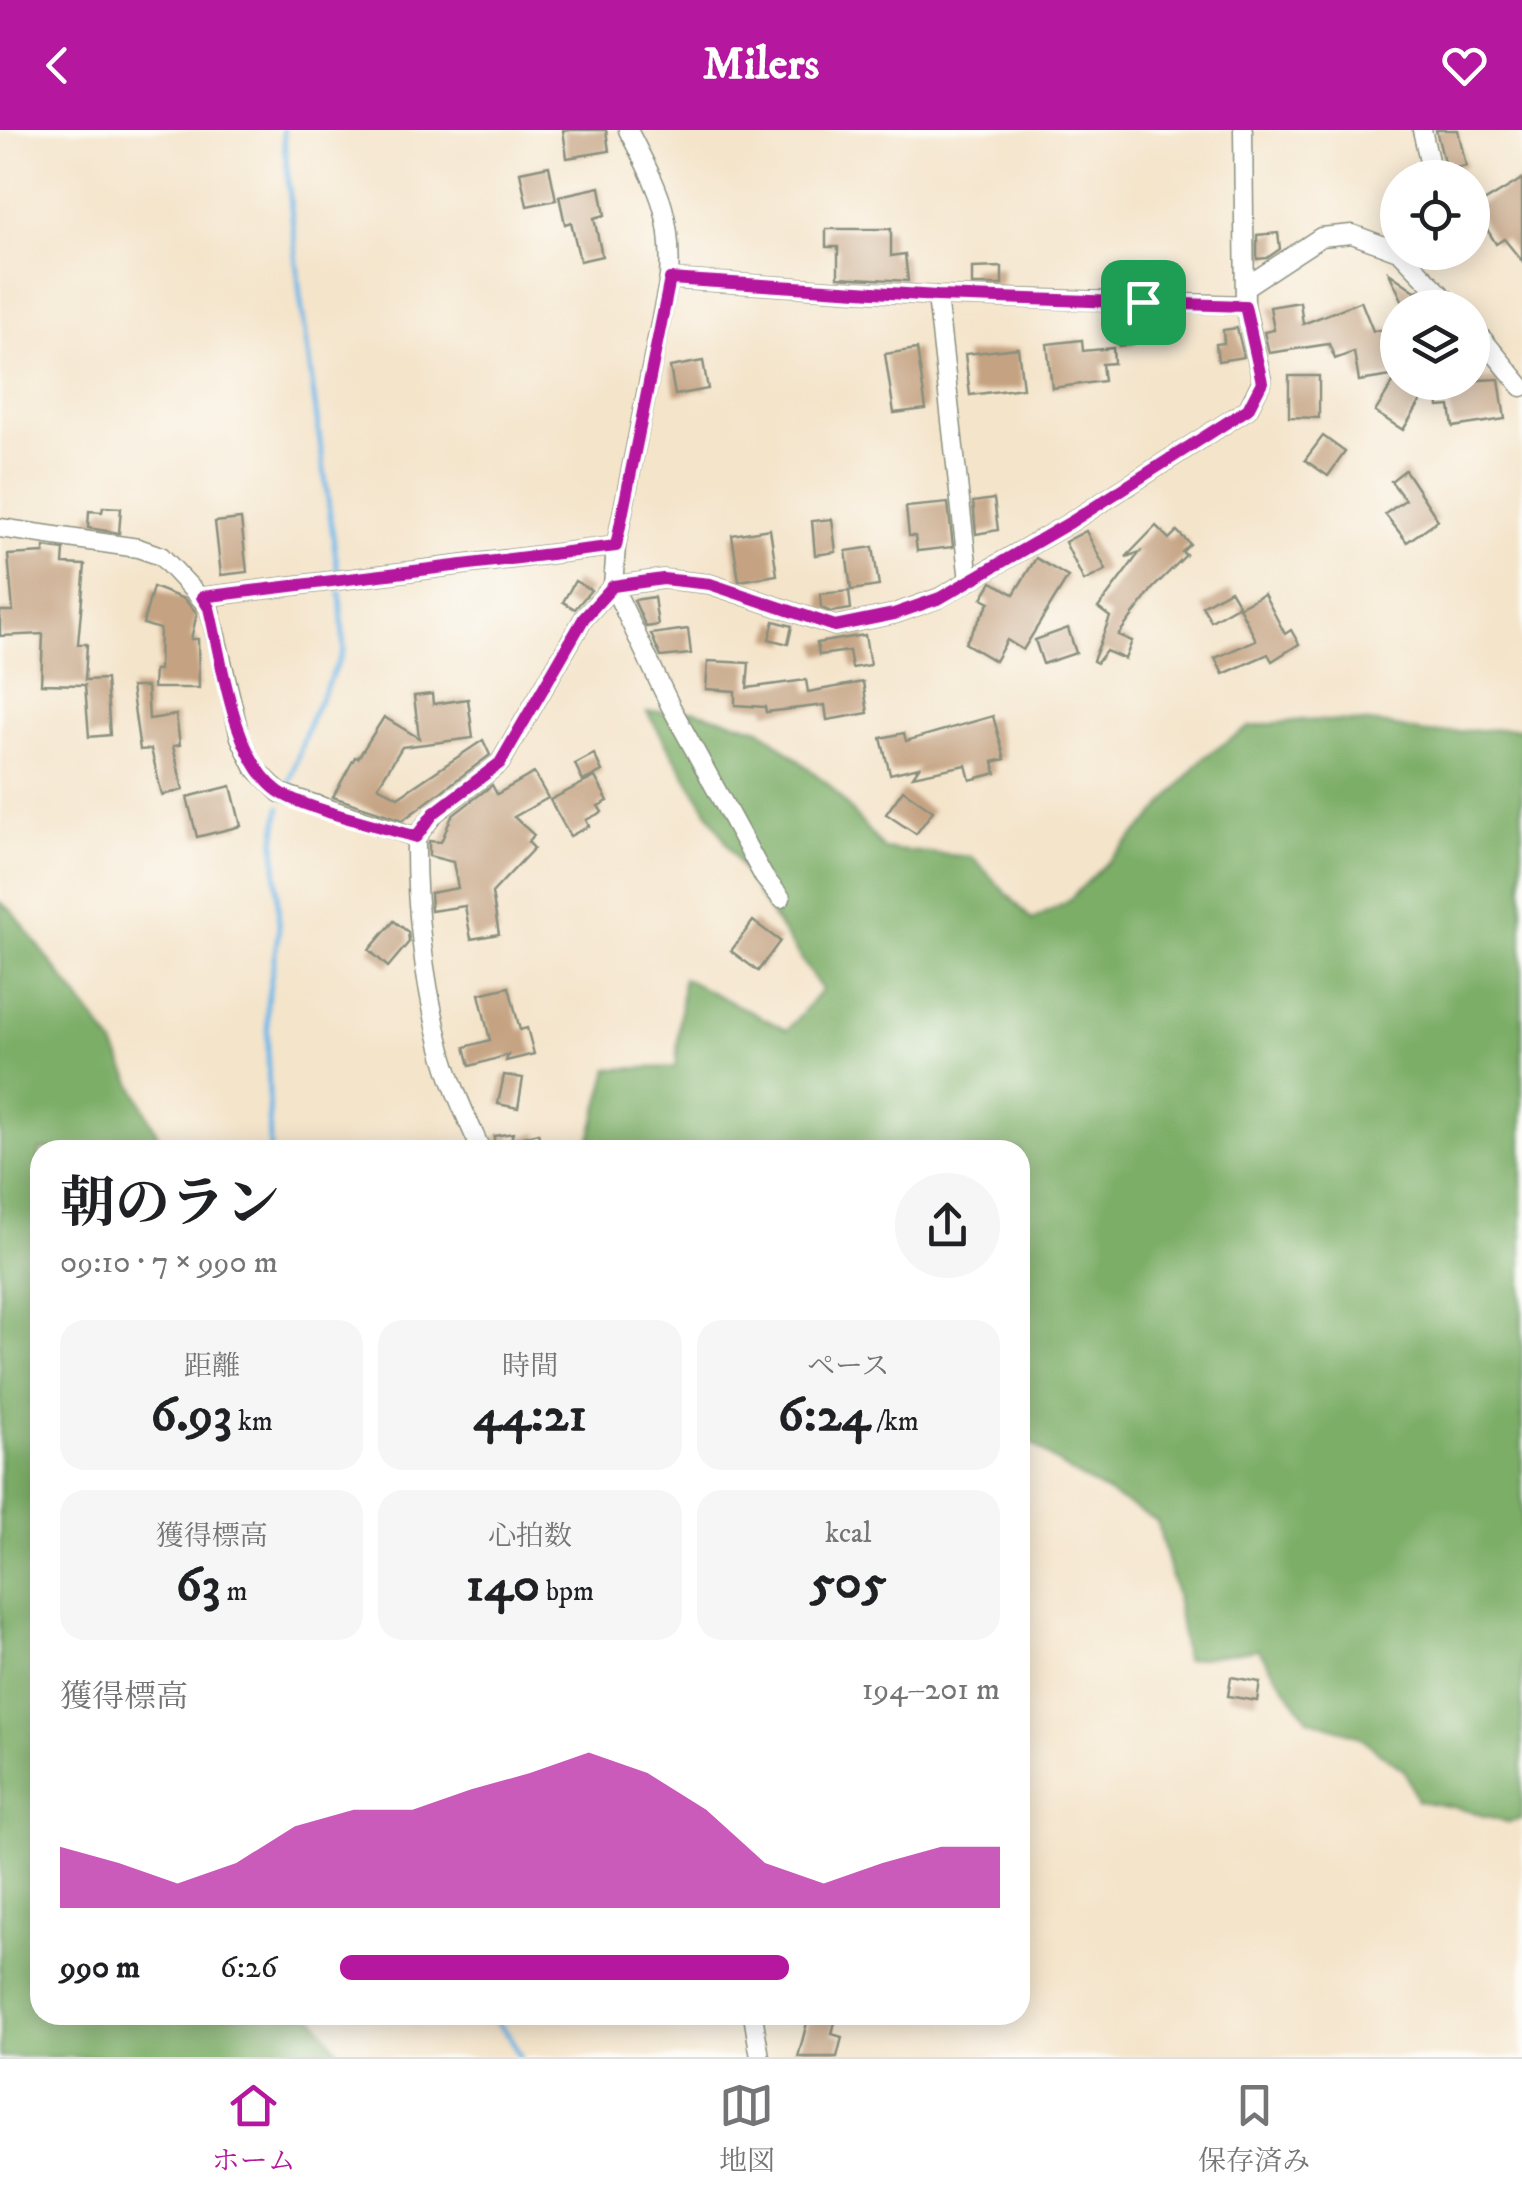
<!DOCTYPE html>
<html lang="ja">
<meta charset="utf-8">
<style>
body{margin:0;font-family:"IM FELL DW Pica","Noto Serif JP",serif;background:#f6f6f6;color:#202124;height:100vh;display:flex;flex-direction:column;font-size:38px;white-space:nowrap}
*{box-sizing:border-box;margin:0}
p{font-size:32px;color:#757577}
.icon{flex:none;width:55px;height:55px;fill:none;stroke:currentColor;stroke-width:2;stroke-linecap:round;stroke-linejoin:round}
.map{position:relative;flex:1;overflow:hidden}
.side{position:absolute;left:30px;top:1010px;width:1000px;height:885px;display:flex;flex-direction:column;background:#fff;border-radius:30px;box-shadow:0 5px 25px #0003}
.side>*{flex:none}
.buttons{position:absolute;left:1380px;top:30px;display:grid;gap:20px}
.buttons a{display:grid;place-items:center;width:110px;height:110px;border-radius:50%;background:#fff;box-shadow:0 5px 25px #0003;font-size:50px}
.pin{position:absolute;display:grid;place-items:center;width:85px;height:85px;color:#fff;margin:-42px;border-radius:20px;box-shadow:0 5px 15px #0006}
.round{display:grid;place-items:center;flex:none;width:105px;height:105px;border-radius:52px;background:#f6f6f6}
.headline{display:flex;align-items:center;justify-content:space-between;height:170px;padding:0 30px}
h1{font-size:55px;font-weight:700;line-height:75px}
.figures{display:grid;grid-template-columns:repeat(3,1fr);gap:15px;height:170px;padding:10px 30px}
.figures div{display:grid;align-content:center;border-radius:25px;background:#f6f6f6;text-align:center}
.figures b{font-size:50px;font-weight:700}
.figures small{font-size:28px;font-weight:400}
.figures p{font-size:28px}
.chart{height:280px;padding:20px 30px}
.chart p{display:flex;justify-content:space-between}
.chart svg{width:100%;height:180px;margin-top:10px;fill:#b5179e;opacity:.7}
ul{padding:0 30px;list-style:none;font-size:32px}
li{display:grid;grid-template-columns:160px 120px 1fr;align-items:center;height:75px}
li i{height:25px;border-radius:12px;background:#b5179e}
header{display:flex;justify-content:space-between;align-items:center;height:130px;padding:0 30px;background:#b5179e;color:#fff;font-size:45px;font-weight:700}
.tab-bar{display:flex;justify-content:space-around;align-items:center;height:140px;border-top:2px solid #e0e0e0;background:#fff;font-size:28px;color:#757577}
.tab-bar a{display:grid;justify-items:center;gap:5px}
.tab-bar .current{color:#b5179e}
.map>svg:first-child{display:block}
</style>
<header><svg class="icon" aria-label="back" viewBox="0 0 24 24"><path d="M15 5l-7 7 7 7"/></svg>Milers<svg class="icon" aria-label="heart" viewBox="0 0 24 24"><path d="M12 20l-8-8c-3-5 5-10 8-4 3-6 11-1 8 4z"/></svg></header>
<div class="map">
<svg width="1522" height="1927" viewBox="0 0 1522 1927">
<rect width="100%" height="100%" fill="#fdfcf7"/>
<filter id="ink" filterUnits="userSpaceOnUse"><feTurbulence type="fractalNoise" baseFrequency=".01" numOctaves="2"/><feDisplacementMap in="SourceGraphic" scale="20" xChannelSelector="R" yChannelSelector="G"/><feConvolveMatrix kernelMatrix="1 2 1 2 8 2 1 2 1" color-interpolation-filters="sRGB"/></filter>
<filter id="wash" filterUnits="userSpaceOnUse"><feTurbulence type="fractalNoise" baseFrequency=".0048" numOctaves="4" result="noise"/><feDisplacementMap in="SourceGraphic" scale="40" xChannelSelector="R" yChannelSelector="G"/><feGaussianBlur stdDeviation="2.25" result="paint"/><feColorMatrix in="noise" values="0 0 0 0 0 0 0 0 0 0 0 0 0 0 0 0 0 1.4 0 .05"/><feComposite in="paint" operator="in"/></filter>
<g filter="url(#wash)">
<rect width="100%" height="100%" fill="#f4e4ca"/>
<!-- forest -->
<g fill="#7dae68" stroke="#4e764e" stroke-width="2.5">
<path d="M695,581L760,599L829,655L884,719L972,727L1032,790L1067,772L1152,688L1203,628L1249,597L1302,590L1376,593L1426,603L1522,598V1689L1507,1693L1458,1678L1417,1671L1405,1641L1357,1605L1308,1589L1258,1519L1185,1530L1176,1465L1157,1391L1066,1339L1020,1305V1020H587L609,939L676,937L683,848L787,900L822,860L760,768L647,582Z"/>
<path d="M0,772L13,782L113,914L165,1020H40V1885H312L343,1927H0Z"/>
</g>
<g fill="none" stroke-linecap="round" stroke-linejoin="round">
<!-- stream -->
<g stroke="#6fb8e7" stroke-width="5">
<path d="M283,0L300,165L338,443"/>
<path d="M288,657L310,590L344,520L340,463"/>
<path d="M270,1020L267,873L279,798L275,710L280,677"/>
<path d="M491,1885L510,1907L520,1927"/>
</g>
</g>
<g id="blocks">
<!-- building -->
<g fill="#c5a382">
<path d="M563,0H606L609,21L567,28Z"/>
<path d="M1436,0H1458L1466,36L1446,40Z"/>
<path d="M549,36L556,70L527,76L520,42Z"/>
<path d="M1522,49V131L1504,109L1496,114L1474,78Z"/>
<path d="M600,57L605,85L594,88L602,126L580,131L571,92L565,94L559,66Z"/>
<path d="M826,99H891V126L905,124L908,151L838,147V117H826Z"/>
<path d="M1278,103L1280,119L1267,128L1257,129V105Z"/>
<path d="M1002,137V155H972V138Z"/>
<path d="M1389,143L1415,161L1419,160L1429,178H1406Z"/>
<path d="M1361,171L1373,201L1398,198V245L1359,251L1354,222L1335,229L1329,214L1269,223L1264,202L1274,200L1270,177L1300,172L1303,194Z"/>
<path d="M1115,184H1131L1134,214L1119,216Z"/>
<path d="M1237,198L1244,227L1218,231L1216,214L1224,213L1223,200Z"/>
<path d="M1082,210L1083,221L1113,218L1114,233L1102,234L1104,251L1052,258L1047,214Z"/>
<path d="M1018,218L1023,258L970,265L965,224Z"/>
<path d="M917,219L926,279L894,283L885,224Z"/>
<path d="M703,231L708,259L675,265L670,237Z"/>
<path d="M1289,246H1319V288L1289,287Z"/>
<path d="M1396,248L1398,252L1424,266L1403,300L1375,282Z"/>
<path d="M1499,249L1505,289L1453,297L1450,276L1439,277L1435,252Z"/>
<path d="M1323,306L1345,322L1328,346L1305,330Z"/>
<path d="M1405,340L1438,390L1407,412L1385,384L1405,370L1391,351Z"/>
<path d="M994,369L998,400L976,404L973,372Z"/>
<path d="M948,373L953,417L917,421L915,406H909L906,377Z"/>
<path d="M103,377L121,378L119,403L88,398L89,381L102,382Z"/>
<path d="M241,389L247,442L221,445L215,392Z"/>
<path d="M832,389L836,422L815,425L812,391Z"/>
<path d="M1156,396L1169,409L1177,401L1190,414L1182,422L1186,425L1153,458L1118,505L1132,511L1125,529L1106,521L1097,533L1093,531L1110,487L1098,478L1140,422L1126,427Z"/>
<path d="M770,399L777,445L739,451L732,405Z"/>
<path d="M1086,401L1106,440L1084,451L1065,412Z"/>
<path d="M44,417L64,420L63,434L85,435L78,514H87L85,550L106,549L110,605L89,607L85,555L41,554L43,504L0,506V481H13L8,425L44,423Z"/>
<path d="M873,417L879,456L851,460L846,421Z"/>
<path d="M1036,428L1068,447L1023,520L1007,510L995,531L965,513L990,472L982,468L992,452L1014,464Z"/>
<path d="M575,451L591,460L575,479L563,472Z"/>
<path d="M153,457L184,469L197,483L191,509H198L199,558H153L154,540H159L160,499L143,494Z"/>
<path d="M1230,460L1239,475L1211,491L1202,476Z"/>
<path d="M849,461L851,479L831,482L821,478L820,464Z"/>
<path d="M1264,464L1285,504L1291,500L1299,514L1272,531L1268,524L1223,544L1215,528L1256,510L1239,477Z"/>
<path d="M654,467L658,495L646,497L634,470Z"/>
<path d="M774,491L792,496L788,514L769,509Z"/>
<path d="M1068,498L1076,523L1043,534L1035,510Z"/>
<path d="M688,499L691,524L661,527L651,504Z"/>
<path d="M865,505L870,535L852,538L849,521L819,525L817,513Z"/>
<path d="M708,531L749,533L747,558L806,550L808,562L863,552L868,583L827,590L825,575L766,582L765,577L735,575V561L706,559Z"/>
<path d="M131,557H147L149,589L176,585L180,615L173,616L183,660L162,665L151,619L140,620Z"/>
<path d="M432,564L433,574L468,569L473,608L402,617L378,656L398,667L483,610L490,625L403,690L333,667L355,627L358,628L384,587L419,608L414,566Z"/>
<path d="M993,586L1005,629L993,632L996,643L970,650L966,635L913,646L919,637L890,644L881,608L904,603L906,611Z"/>
<path d="M594,624L602,641L583,651L575,634Z"/>
<path d="M534,643L548,668L514,687L534,705L528,712L534,718L492,763L499,804L471,809L465,776L431,781L430,763L458,758L453,732L429,726V711L441,712L452,686L492,655L497,664Z"/>
<path d="M595,647L608,671L598,676L602,682L586,690L589,696L570,706L550,670Z"/>
<path d="M231,656L241,696L197,707L187,667Z"/>
<path d="M903,660L933,681L916,704L886,684Z"/>
<path d="M394,791L408,802L409,812L388,837L369,820Z"/>
<path d="M753,791L780,811L758,841L731,821Z"/>
<path d="M509,857L520,900L527,898L534,924L506,931L508,925L470,936L465,917L490,910L479,864Z"/>
<path d="M504,945L523,948L518,978L498,974Z"/>
<path d="M513,1003L511,1010L538,1003L543,1020H494V1006Z"/>
<path d="M1231,1547L1260,1552L1257,1571L1228,1566Z"/>
<path d="M809,1885L836,1888L832,1904L842,1907L837,1927H798Z"/>
</g>
</g>
</g>
<g filter="url(#ink)">
<use href="#blocks" fill-opacity="0" stroke="#8a907f" stroke-width="2.5"/>
<g fill="none" stroke-linecap="round" stroke-linejoin="round">
<defs>
<g id="street">
<path d="M628,0C657,58 673,81 669,149L616,416L613,456L671,577L764,747L781,768"/>
<path d="M1422,0L1433,48"/>
<path d="M1400,122L1454,178"/>
<path d="M669,149L937,166L1245,175"/>
<path d="M1245,157L1321,107L1352,104L1398,121"/>
<path d="M937,166L969,451"/>
<path d="M1472,196L1522,257"/>
<path d="M0,398L138,418L161,426L209,477L240,607L254,637L280,663L416,707"/>
<path d="M202,467L616,416"/>
<path d="M481,1020C466,986 450,953 441,917C424,851 415,776 416,707L435,683L500,633L584,488L613,456L663,449L710,454L835,496L894,484L939,468L1071,392L1248,279L1262,251L1245,175L1243,0"/>
<path d="M753,1885L760,1927"/>
</g>
</defs>
<!-- street casing -->
<use href="#street" stroke="#8a907f" stroke-width="21"/>
<!-- street -->
<use href="#street" stroke="#fff" stroke-width="18"/>
</g>
</g>
<g fill="none" stroke-linecap="round" stroke-linejoin="round" filter="url(#ink)">
<defs>
<path id="route" d="M670,149L937,166L1245,176L1262,252L1248,279L1071,392L940,468L894,484L835,496L710,454L663,449L613,456L584,488L500,633L434,683L416,707C384,697 301,678 278,661C233,628 222,531 209,478L202,467L616,416Z"/>
</defs>
<!-- route casing -->
<use href="#route" stroke="#fff" stroke-width="20"/>
<!-- route -->
<use href="#route" stroke="#b5179e" stroke-width="12"/>
</g>
</svg>
<div class="buttons">
<a><svg class="icon" aria-label="locate" viewBox="0 0 24 24"><circle cx="12" cy="12" r="6"/><path d="M12 2v4M12 18v4M2 12h4M18 12h4"/></svg></a>
<a><svg class="icon" aria-label="layers" viewBox="0 0 24 24"><path d="M12 4l9 5-9 5-9-5zM3 14l9 5 9-5"/></svg></a>
</div>
<div class="pin" style="left:1143px;top:172px;background:#1e9e55"><svg class="icon" aria-label="arrive" viewBox="0 0 24 24"><path d="M6 21V4h12l-3 4 3 4H6"/></svg></div>
<section class="side">
<div class="headline"><div><h1>朝のラン</h1><p>09:10 · 7 × 990 m</p></div><a class="round"><svg class="icon" aria-label="share" viewBox="0 0 24 24"><path d="M12 15V3M7 8l5-5 5 5M5 13v7h14v-7"/></svg></a></div>
<div class="figures">
<div><p>距離</p><b>6.93<small> km</small></b></div>
<div><p>時間</p><b>44:21</b></div>
<div><p>ペース</p><b>6:24<small> /km</small></b></div>
</div>
<div class="figures">
<div><p>獲得標高</p><b>63<small> m</small></b></div>
<div><p>心拍数</p><b>140<small> bpm</small></b></div>
<div><p>kcal</p><b>505</b></div>
</div>
<div class="chart"><p><span>獲得標高</span>194–201 m</p>
<svg viewBox="0 0 160 44" preserveAspectRatio="none"><path d="M0 44V29L10 33L20 38L30 33L40 24L50 20L60 20L70 15L80 11L90 6L100 11L110 20L120 33L130 38L140 33L150 29L160 29V44z"/></svg>
</div>
<ul>
<li><b>990 m</b>6:26<i style="width:68%"></i></li>
</ul>
</section>
</div>
<nav class="tab-bar">
<a class="current"><svg class="icon" aria-label="home" viewBox="0 0 24 24"><path d="M3 11l9-7 9 7M6 9v11h12V9"/></svg>ホーム</a>
<a><svg class="icon" aria-label="map" viewBox="0 0 24 24"><path d="M3 6l6-2 6 2 6-2v14l-6 2-6-2-6 2zM9 4v14M15 6v14"/></svg>地図</a>
<a><svg class="icon" aria-label="saved" viewBox="0 0 24 24"><path d="M7 4h10v16l-5-4-5 4z"/></svg>保存済み</a>
</nav>
